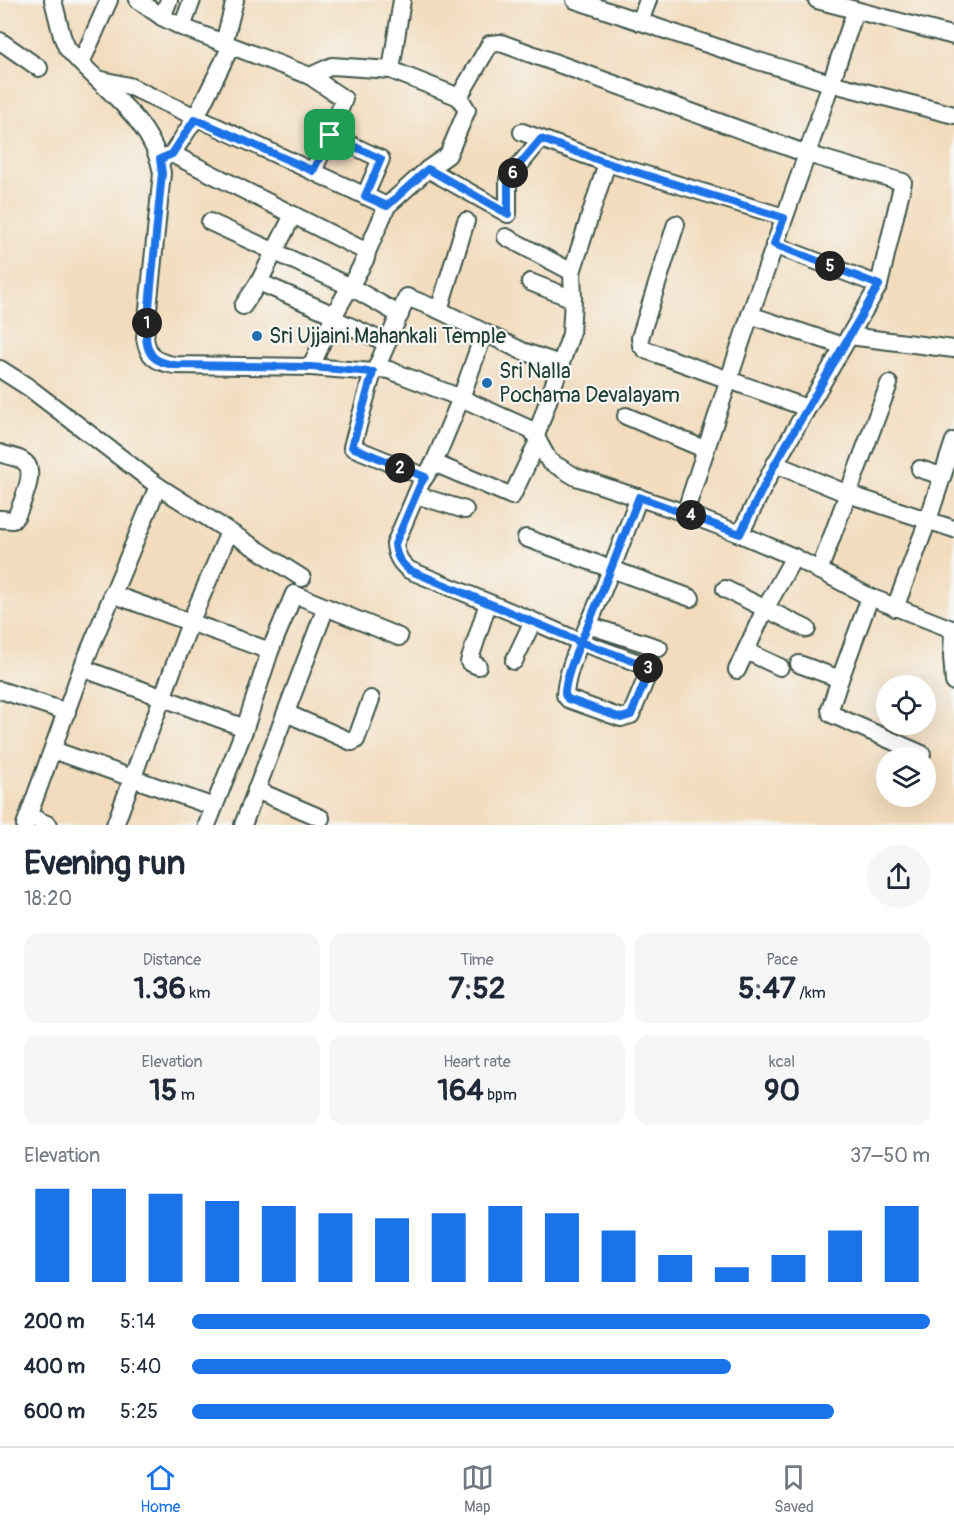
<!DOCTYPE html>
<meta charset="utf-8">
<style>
body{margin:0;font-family:Pangolin,sans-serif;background:#f6f6f7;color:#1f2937;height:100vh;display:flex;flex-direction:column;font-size:22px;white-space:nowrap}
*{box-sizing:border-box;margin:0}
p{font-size:20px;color:#747a83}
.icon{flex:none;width:33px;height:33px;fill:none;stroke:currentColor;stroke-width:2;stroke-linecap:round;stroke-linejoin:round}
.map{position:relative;height:825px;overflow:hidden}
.panel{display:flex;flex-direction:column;background:#fff;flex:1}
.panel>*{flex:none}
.fabs{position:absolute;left:876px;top:675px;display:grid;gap:12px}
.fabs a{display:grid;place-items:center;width:60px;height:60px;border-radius:50%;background:#fff;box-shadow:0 6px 24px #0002;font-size:30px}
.pin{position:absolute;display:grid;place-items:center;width:51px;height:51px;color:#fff;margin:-26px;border-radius:12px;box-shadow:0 3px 9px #0006}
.km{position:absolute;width:30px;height:30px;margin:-15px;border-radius:50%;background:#222;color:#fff;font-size:16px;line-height:30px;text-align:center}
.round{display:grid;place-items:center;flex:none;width:63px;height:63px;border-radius:32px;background:#f6f6f7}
.overview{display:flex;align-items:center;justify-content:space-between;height:102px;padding:0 24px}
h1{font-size:33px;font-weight:700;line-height:45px}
.metrics{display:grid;grid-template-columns:repeat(3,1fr);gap:9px;height:102px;padding:6px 24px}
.metrics div{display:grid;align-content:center;border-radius:15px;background:#f6f6f7;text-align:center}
.metrics b{font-size:30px;font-weight:700}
.metrics small{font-size:16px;font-weight:400}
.metrics p{font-size:16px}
.chart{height:168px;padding:12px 24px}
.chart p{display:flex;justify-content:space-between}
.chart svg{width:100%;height:108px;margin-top:6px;stroke:#1a73e8;stroke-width:6}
ul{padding:0 24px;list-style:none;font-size:20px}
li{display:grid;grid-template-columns:96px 72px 1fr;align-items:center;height:45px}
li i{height:15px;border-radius:8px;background:#1a73e8}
.tab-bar{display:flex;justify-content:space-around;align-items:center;height:84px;border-top:2px solid #e0e1e3;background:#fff;font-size:16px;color:#747a83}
.tab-bar a{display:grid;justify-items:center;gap:3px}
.tab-bar .selected{color:#1a73e8}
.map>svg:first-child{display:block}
</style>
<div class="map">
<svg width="954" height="825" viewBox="0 0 954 825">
<rect width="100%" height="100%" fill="#f6f6f2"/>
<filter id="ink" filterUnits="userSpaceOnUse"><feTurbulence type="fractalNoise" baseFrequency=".0167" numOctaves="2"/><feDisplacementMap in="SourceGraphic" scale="12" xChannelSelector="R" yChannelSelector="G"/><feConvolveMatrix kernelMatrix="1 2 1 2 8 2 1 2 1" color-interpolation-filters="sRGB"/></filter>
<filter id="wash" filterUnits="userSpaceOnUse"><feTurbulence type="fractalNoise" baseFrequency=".008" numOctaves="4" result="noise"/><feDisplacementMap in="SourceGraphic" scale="24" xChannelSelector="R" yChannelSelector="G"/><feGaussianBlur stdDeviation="1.35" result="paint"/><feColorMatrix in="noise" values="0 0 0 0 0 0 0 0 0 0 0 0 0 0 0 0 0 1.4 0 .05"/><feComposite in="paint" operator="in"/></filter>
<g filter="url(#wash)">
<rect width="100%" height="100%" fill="#f2dcbd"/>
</g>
<g filter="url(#ink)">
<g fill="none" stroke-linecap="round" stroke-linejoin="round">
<defs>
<g id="minor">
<path d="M53,0L62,36L67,48C100,88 153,118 162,173L145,338C148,357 156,362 174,365L311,367L373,372L381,369L389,370L461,398L532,430L549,461L576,477L685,513L740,534L794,557L870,597L954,630"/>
<path d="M138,0L162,17L182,27L310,76L332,66L391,70L459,97"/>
<path d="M575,0L755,60L830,83L954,115"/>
<path d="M817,0L954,36"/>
<path d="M162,17L169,0"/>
<path d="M640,22L648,0"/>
<path d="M182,27L192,0"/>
<path d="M0,41L39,68"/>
<path d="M224,43L235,0"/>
<path d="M81,63L109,0"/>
<path d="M391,70L402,0"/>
<path d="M310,76L344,99L330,135L313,171"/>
<path d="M97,79L129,86L387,206"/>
<path d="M522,132L607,163L784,217"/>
<path d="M330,135L381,159L365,196"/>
<path d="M172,154L367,252"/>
<path d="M162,158L172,154L195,119L231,46"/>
<path d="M428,169L508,214V179L541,139"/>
<path d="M293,215L259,282L334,315"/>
<path d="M210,222L351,287L400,315"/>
<path d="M676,224L640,338L641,345L646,350L807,408"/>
<path d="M506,237L572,272"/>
<path d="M774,245L879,285"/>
<path d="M530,282L573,299"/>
<path d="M243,306L259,282"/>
<path d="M439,310L466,221"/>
<path d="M750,315L843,346"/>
<path d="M332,318L387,343"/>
<path d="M484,333L461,398L434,463L421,483L395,544C396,556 400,562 409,570L533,621L514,661"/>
<path d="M849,336L954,349"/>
<path d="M311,367L334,315L366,258L367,252L387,206L428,169L448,155L467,110L459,97L490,44L501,43L807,154L903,182L879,285L775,464L740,534"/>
<path d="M0,369L28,387L158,486L302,578"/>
<path d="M375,371L407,297L439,310L522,351L560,364"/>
<path d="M373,372L352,447L425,477"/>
<path d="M626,416L704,449"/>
<path d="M536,436L571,334L573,299L572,272L607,163"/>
<path d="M0,453C7,456 17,457 23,461C38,469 22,502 17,515L13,520L0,519"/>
<path d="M434,463L512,496L538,441"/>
<path d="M775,464L848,494L954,529"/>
<path d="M920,469L942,476"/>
<path d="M416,495L465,510"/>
<path d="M685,513L750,315L807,154L855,12"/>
<path d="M526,538L691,598"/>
<path d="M819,571L889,384"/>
<path d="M725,589L807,629"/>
<path d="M112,594L270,651"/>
<path d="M895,608L928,520L954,441"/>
<path d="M533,621L581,642L644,665L648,668V674L631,715L621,718L568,699L565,695C567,665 585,634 596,607C611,571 625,534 639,497"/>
<path d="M588,625L659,648"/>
<path d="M953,629L952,656L954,682"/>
<path d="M746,651L780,667"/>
<path d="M799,664L840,679L870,597"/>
<path d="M478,666L469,662L488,603"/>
<path d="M82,668L245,728"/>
<path d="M737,670L765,609L794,557"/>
<path d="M840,679L830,709L831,714L922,754"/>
<path d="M0,690L67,712"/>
<path d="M286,713L352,742L356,740L371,699"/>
<path d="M53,750L214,807"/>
<path d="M256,790L321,818"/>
<path d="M29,816L49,825"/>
<path d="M25,825L82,668L158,486"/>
<path d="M115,825L190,623L229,532"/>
<path d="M207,825L245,728L270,651L294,594L399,637"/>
<path d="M243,825L326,607"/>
</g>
</defs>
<!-- minor casing -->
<use href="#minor" stroke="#3f5549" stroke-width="20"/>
<!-- minor -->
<use href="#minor" stroke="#fff" stroke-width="16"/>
</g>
</g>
<g fill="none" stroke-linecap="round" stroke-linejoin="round" filter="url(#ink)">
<defs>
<path id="route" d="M330,135L313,171L195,119L172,154L160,159L162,173L146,338C148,357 156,362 174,365L311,367L373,372L352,447L425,477L421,483L395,544C396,556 400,562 409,570L581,642L644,665L648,668V674L631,715L621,718L568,699C565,695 565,696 565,691C568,666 584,636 593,613C609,575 624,536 639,497L740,534L775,464L879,285L774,244L784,218L607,163L541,139L508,178V214L428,169L387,206L365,196L381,159L330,135"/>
</defs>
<!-- route casing -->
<use href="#route" stroke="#fff" stroke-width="12"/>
<!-- route -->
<use href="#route" stroke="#1a73e8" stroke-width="8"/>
</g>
<!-- markers -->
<g fill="#1f6fb2" stroke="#f6f6f2" stroke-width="2">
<circle cx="257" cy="336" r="6"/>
<circle cx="487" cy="383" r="6"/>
</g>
<g text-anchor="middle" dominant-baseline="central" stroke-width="4.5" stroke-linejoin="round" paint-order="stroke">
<!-- poi labels -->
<g font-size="21" fill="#1f3d34" stroke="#f6f6f2" text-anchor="start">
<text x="269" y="336">Sri Ujjaini Mahankali Temple</text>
<text x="499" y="371">Sri Nalla<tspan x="499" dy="24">Pochama Devalayam</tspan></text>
</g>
</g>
</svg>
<div class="fabs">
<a><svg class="icon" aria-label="locate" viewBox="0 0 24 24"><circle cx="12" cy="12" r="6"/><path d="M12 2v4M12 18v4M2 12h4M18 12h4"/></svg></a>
<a><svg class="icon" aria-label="layers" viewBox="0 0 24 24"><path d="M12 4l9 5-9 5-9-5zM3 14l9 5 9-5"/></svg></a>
</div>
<div class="pin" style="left:330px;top:135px;background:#1e9e55"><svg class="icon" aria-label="arrive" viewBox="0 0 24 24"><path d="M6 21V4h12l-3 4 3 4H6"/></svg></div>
<b class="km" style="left:147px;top:323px">1</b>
<b class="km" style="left:400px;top:468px">2</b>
<b class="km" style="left:648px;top:668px">3</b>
<b class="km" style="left:691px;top:515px">4</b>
<b class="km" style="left:830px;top:266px">5</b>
<b class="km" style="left:513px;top:173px">6</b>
</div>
<section class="panel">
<div class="overview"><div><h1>Evening run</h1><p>18:20</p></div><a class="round"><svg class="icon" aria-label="share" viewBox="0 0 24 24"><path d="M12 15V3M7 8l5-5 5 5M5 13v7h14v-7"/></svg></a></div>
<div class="metrics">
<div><p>Distance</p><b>1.36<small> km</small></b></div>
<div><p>Time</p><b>7:52</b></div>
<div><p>Pace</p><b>5:47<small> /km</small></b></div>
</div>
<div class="metrics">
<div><p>Elevation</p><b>15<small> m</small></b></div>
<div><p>Heart rate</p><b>164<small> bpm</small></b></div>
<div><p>kcal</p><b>90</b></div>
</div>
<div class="chart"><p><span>Elevation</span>37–50 m</p>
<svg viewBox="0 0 160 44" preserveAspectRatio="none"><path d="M5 44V6M15 44V6M25 44V8M35 44V11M45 44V13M55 44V16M65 44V18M75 44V16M85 44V13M95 44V16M105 44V23M115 44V33M125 44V38M135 44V33M145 44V23M155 44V13"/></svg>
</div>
<ul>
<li><b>200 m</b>5:14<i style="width:100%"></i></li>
<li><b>400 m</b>5:40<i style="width:73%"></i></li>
<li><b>600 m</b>5:25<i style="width:87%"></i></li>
</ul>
</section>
<nav class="tab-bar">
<a class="selected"><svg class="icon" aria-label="home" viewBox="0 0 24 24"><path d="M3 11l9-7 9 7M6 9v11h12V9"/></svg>Home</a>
<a><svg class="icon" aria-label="map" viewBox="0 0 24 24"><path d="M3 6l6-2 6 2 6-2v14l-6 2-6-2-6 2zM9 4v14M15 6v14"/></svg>Map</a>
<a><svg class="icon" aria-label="saved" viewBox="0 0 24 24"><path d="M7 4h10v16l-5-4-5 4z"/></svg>Saved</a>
</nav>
